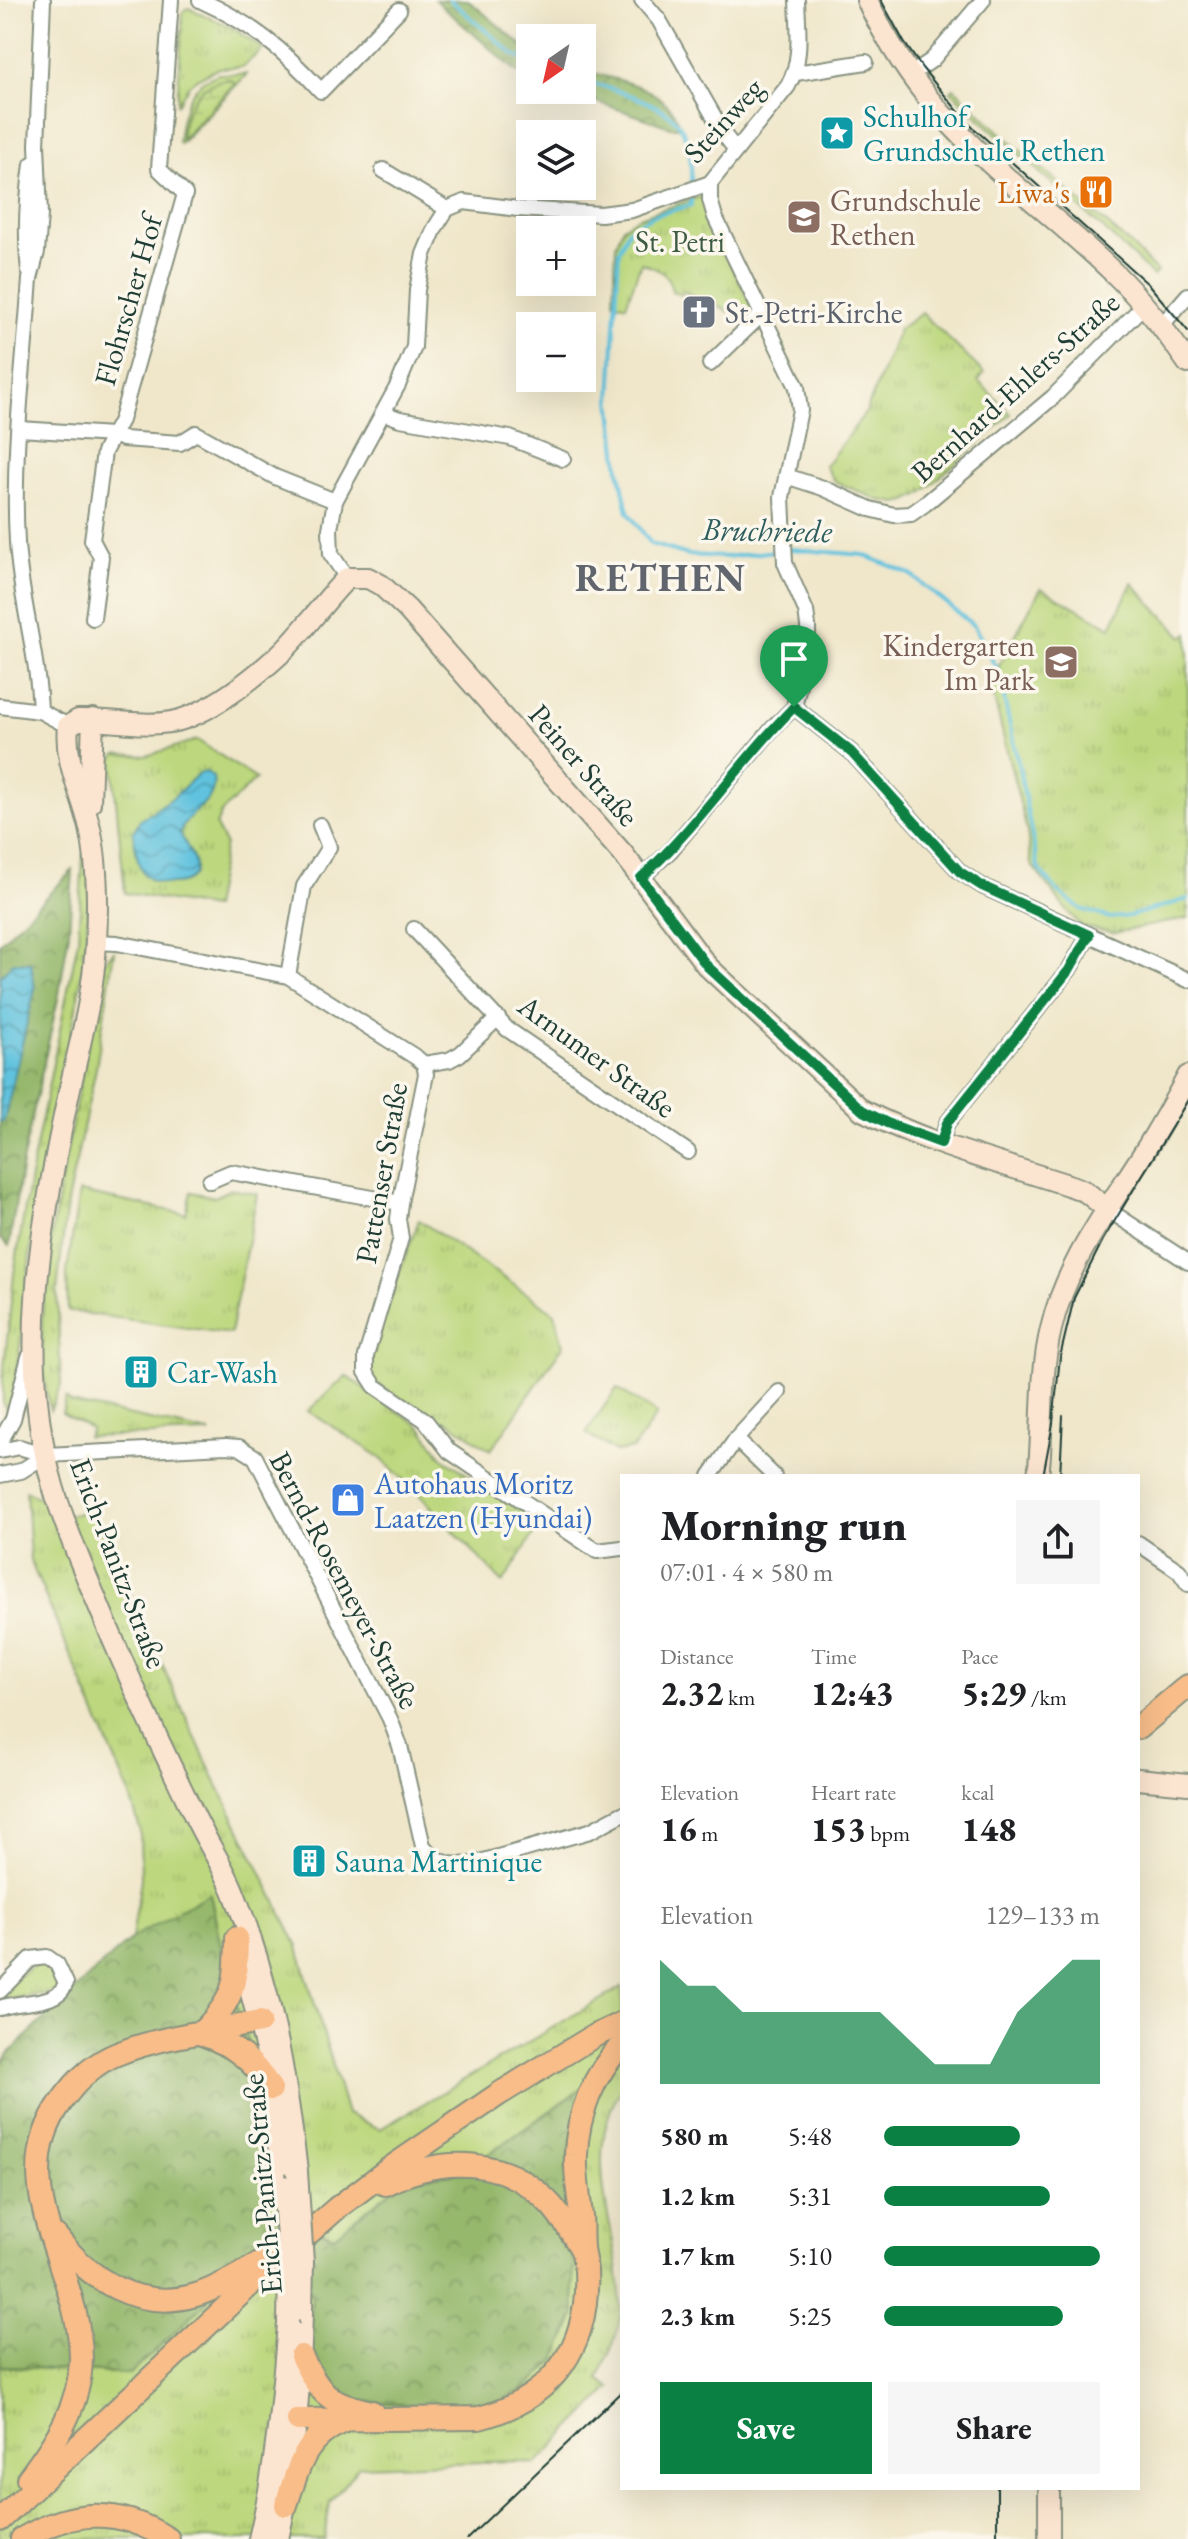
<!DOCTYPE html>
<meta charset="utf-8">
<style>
body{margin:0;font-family:"EB Garamond",serif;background:#f6f6f6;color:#202124;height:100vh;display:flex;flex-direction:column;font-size:30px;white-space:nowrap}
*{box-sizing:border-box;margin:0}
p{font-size:26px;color:#757577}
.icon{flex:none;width:44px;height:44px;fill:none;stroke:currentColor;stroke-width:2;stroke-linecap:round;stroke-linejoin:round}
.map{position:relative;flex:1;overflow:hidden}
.details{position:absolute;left:620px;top:1474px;width:520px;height:1016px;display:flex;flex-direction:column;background:#fff;border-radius:0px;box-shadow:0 8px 32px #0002}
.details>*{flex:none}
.needle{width:52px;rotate:214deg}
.fabs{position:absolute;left:516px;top:24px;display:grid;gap:16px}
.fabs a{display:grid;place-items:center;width:80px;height:80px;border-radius:0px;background:#fff;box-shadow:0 8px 32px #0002;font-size:40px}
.pin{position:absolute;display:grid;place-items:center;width:68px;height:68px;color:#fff;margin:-82px -34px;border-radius:50% 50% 50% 0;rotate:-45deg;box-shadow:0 0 8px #0007}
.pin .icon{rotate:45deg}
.round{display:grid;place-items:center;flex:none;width:84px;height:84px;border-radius:0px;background:#f6f6f6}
.overview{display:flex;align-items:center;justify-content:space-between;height:136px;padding:0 40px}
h1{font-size:44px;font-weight:800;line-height:60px}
.metrics{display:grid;grid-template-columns:repeat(3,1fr);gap:12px;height:136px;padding:8px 40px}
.metrics div{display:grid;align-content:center}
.metrics b{font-size:34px;font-weight:800}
.metrics small{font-size:22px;font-weight:400}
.metrics p{font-size:22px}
.chart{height:224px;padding:16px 40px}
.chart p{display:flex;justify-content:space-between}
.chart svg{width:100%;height:144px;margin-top:8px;fill:#0b8043;opacity:.7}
.primary-button{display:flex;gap:16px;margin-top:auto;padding:16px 40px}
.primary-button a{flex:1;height:92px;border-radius:0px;background:#0b8043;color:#fff;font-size:32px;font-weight:800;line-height:92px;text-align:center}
.primary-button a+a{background:#f6f6f6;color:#202124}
ul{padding:0 40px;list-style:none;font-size:26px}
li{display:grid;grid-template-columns:128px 96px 1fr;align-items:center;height:60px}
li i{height:20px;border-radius:10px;background:#0b8043}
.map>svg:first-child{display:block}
</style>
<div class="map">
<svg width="1188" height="2539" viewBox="0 0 1188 2539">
<defs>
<pattern id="grass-tufts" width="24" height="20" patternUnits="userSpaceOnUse" patternTransform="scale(2)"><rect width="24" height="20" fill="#bcd77d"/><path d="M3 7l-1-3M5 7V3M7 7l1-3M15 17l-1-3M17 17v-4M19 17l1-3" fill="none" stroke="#a1b96d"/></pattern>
<pattern id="forest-crowns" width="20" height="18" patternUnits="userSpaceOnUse" patternTransform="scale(2)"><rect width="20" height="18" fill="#95b86c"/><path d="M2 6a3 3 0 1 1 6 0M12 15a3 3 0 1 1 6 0" fill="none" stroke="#79975a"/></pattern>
<pattern id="wetland-marsh" width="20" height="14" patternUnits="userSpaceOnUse" patternTransform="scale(2)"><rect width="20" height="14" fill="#bcd77d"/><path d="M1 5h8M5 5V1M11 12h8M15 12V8" fill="none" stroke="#a1b96d"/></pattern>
<pattern id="water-waves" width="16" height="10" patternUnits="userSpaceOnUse" patternTransform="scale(2)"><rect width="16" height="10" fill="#60c2de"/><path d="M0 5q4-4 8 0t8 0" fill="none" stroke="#4f9fb5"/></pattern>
</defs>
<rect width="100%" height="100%" fill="#fbf7ec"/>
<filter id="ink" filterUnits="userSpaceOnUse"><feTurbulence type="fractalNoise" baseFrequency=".0125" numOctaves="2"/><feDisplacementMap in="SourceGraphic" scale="16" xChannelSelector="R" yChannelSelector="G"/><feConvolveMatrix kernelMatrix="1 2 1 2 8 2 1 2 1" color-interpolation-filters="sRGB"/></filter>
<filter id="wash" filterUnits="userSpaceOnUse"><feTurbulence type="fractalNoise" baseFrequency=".006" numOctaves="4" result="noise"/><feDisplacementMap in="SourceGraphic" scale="32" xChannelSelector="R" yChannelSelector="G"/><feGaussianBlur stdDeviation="1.8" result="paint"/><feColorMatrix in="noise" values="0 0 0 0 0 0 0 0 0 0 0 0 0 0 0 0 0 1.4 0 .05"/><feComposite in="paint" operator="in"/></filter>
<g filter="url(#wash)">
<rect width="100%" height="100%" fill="#f0e7cb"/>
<!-- grass -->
<g fill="url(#grass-tufts)" stroke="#6e8a58" stroke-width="2">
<path d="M188,8L231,27L263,49L242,67L219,68L198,78L189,85L177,105L183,11Z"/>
<path d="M218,74H247L180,144L178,143C180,123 184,97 201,83C205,79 213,77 218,74Z"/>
<path d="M954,88L1003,135L1131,245L1157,272L1153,276C1089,211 1016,156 951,91Z"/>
<path d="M702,196L721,245L753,308L746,319L683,291L681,295L672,291C669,272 658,269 641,263L626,305L614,301L616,245L623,227L637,218Z"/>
<path d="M922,313L984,373L978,381L1011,414L921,494L906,501L897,503L879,500L834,481L825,466L866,412L899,329Z"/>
<path d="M1132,583L1183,637L1188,633V918L1114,933L1083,927L1068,912L1031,864L1027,831L990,682L1041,588L1111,627Z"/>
<path d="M197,740L256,779L221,813L216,826L225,844L213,908L125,893L112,759L117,754L146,756Z"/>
<path d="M83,855C93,875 89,905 87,927C80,1022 49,1113 36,1207C26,1275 23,1344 10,1412L7,1410L3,1402V1377L14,1274L30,1177L78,940Z"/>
<path d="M114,951L96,1068L67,1203L57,1291L61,1385L50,1410C30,1326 51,1233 67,1150C79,1088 91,1026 103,963Z"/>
<path d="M231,1189L257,1194L230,1334L68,1311L67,1272L79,1192L186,1214L191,1192L215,1197Z"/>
<path d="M419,1220L555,1313L563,1346L491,1450L449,1422L428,1418L376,1383L369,1371L370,1351Z"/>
<path d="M346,1376L420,1426L443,1458L541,1523L503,1583L413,1488L377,1455L308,1411Z"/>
<path d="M617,1388L657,1414L633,1449L616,1452L586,1433Z"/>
<path d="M66,1398L71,1403L210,1433L87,1437L91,1429L62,1413Z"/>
<path d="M26,1490L68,1515L92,1511L206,1761L297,1944L347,2114L380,2129L622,1987V2088C576,2160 624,2238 620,2315C618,2337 607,2359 598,2379L611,2388L536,2464L516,2461L359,2466L330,2502L324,2539H0V2366L130,2374L247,2264L312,2295L309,2350L358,2401L454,2408L569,2154L584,2087L463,2172L404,2180L334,2236L268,2211V2157L245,2030L228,1981L210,1894L132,1938L141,1879L140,1829L128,1790L30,1560Z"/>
<path d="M47,1957L63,1991L1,2000L5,1985Z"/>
</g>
<!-- forest -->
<g fill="url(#forest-crowns)" stroke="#5a7a50" stroke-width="2">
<path d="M435,0H468L530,52V77L517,72Z"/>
<path d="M582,70C622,82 664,84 681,127H670L562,90H582Z"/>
<path d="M73,870L69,932L59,994L22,1163L9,1246L0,1238V943Z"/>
<path d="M210,1893L228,1981L245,2030L255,2073L268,2157V2212L334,2236L404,2180L463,2172L586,2086L569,2154L575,2315L556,2359L530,2386L499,2402L454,2408L358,2401L320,2377L309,2350L312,2295L247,2264L130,2374L0,2366V2063L58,2005L132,1938Z"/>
</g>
<!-- wetland -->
<path fill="url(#wetland-marsh)" stroke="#6e8a58" stroke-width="2" d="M230,79L235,83L181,140C183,109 197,82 230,79Z"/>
<!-- water -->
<g fill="url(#water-waves)" stroke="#408089" stroke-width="2">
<path d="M207,772L213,777C218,803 190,808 180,832C184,843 194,855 195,866C197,890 155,887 145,875C136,865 136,845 133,832L140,820L175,796L199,773Z"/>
<path d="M13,962L31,963L35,989L4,1121L0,1122V977Z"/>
</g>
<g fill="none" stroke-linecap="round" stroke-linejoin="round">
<!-- stream -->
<g stroke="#60c2de" stroke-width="4">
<path d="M450,0L513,54L530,63"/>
<path d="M582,80C608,88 669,103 682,129C690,145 692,166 691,184"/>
<path d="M691,193V205L652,216L628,230L619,251L611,399L619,469L628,512L651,544L688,555L726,557L792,549L864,555L910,574L974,626L998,671L1019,767L1038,868L1058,892L1081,909L1110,918L1130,916L1188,899"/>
</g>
</g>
</g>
<g filter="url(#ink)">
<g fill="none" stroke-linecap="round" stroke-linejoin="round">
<defs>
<g id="street">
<path d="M200,0C251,23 284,50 321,91L399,10"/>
<path d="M642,0L659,20L725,136L736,150"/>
<path d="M796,73L866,62"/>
<path d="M910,75L932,60L983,0"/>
<path d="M383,170L447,209"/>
<path d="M29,271C25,236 27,199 32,164"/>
<path d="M1161,326L1188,295"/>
<path d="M710,364L762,314"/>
<path d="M383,413L400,419L510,438L563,459"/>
<path d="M20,429L112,435L123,439L180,443L196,433L275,477L335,501"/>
<path d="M786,476L823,488L870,509L894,515L911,514L925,504L1053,397L1143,306"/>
<path d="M347,578L331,554L330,529L335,501L398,385L414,347L417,290L424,254L435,228L447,209L464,202L518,209L601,214L632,210L710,183L788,86C803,59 798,30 797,0"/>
<path d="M93,618L101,557L92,540L104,452L121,420L185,194L159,169L171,0"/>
<path d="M0,706L40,711L68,726"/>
<path d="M794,707L851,752L960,872L982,886L1188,980"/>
<path d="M40,711C38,654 20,599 17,542C12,455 24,366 30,279L37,252L40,215L37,145L43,0"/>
<path d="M641,878L670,851L773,728L794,707L808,646V626L806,611L785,563L782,497L800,410L797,387L715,217L710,200V183"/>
<path d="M414,929L507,1029L688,1152"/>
<path d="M96,942L117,943L288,976L417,1058L424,1064L426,1074L400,1203L398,1219L401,1238L366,1356V1372L375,1386L425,1420L449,1451L597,1551L622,1548"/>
<path d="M288,976L304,886L329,847L320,825"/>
<path d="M424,1064L449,1060L460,1054L498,1018"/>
<path d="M941,1143L947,1123L1069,970L1089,935"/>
<path d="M210,1181L231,1172L400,1203"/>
<path d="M1107,1209L1188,1262"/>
<path d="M736,1439L774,1476"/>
<path d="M0,1442L13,1419L29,1357"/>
<path d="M0,1451L19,1447L46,1455L226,1446L239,1447L255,1457L390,1719L400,1746L423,1846C438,1863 450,1867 473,1864L590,1831L622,1814"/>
<path d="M0,1475L21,1471L46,1455"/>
<path d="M710,1476L736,1439L779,1392"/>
<path d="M1138,1543L1179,1571L1188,1584"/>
<path d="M0,1991L31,1959L47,1957L57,1964L66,1983C58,2006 21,2000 0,2008"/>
</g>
<g id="secondary">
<path d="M867,0C886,40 910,78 940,112C992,172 1058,218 1114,273C1142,300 1166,331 1188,363"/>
<path d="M90,803L93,719"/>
<path d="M1038,1476C1044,1427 1039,1378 1051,1329C1066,1263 1109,1208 1145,1151C1160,1127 1174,1102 1188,1076"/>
<path d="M1138,1779L1188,1784"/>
<path d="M239,1948L267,2053L283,2186"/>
<path d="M297,2172C286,2075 271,1984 234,1893C224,1867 208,1844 196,1819C161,1746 126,1673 96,1599C80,1562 64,1524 53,1486C16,1357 41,1225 68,1097C79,1046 94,994 96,941C98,904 98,864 90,828C82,793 64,762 68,726L78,720C109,719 141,727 171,722C207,716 255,677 281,653C305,630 323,602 347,578H368L381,585L407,609L623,854L707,966L862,1110C929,1145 1005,1164 1077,1188L1086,1192L1107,1209"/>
<path d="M259,2539C276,2469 282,2396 288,2324"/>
<path d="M278,2539C295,2464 300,2388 302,2311"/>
<path d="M1049,2539V2488"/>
</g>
<g id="primary">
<path d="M1138,1728L1188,1686"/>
<path d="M201,2033C235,1999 236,1985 237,1938"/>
<path d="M202,2034C235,2046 252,2059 271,2089"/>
<path d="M385,2184C442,2155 507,2156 552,2206C563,2219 572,2233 581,2248"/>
<path d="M56,2236C90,2280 138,2312 196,2295C219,2288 242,2273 263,2262"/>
<path d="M301,2356C321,2395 328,2403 372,2412"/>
<path d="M298,2420L479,2418C553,2399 590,2346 586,2270C585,2262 582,2254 582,2246C581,2236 582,2226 581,2216C579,2195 575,2176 576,2155C577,2115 594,2073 622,2045"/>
<path d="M28,2479C56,2442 80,2406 81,2359C81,2270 1,2185 62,2101C76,2081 94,2063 117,2054C161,2036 213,2031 260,2022"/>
<path d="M286,2505C298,2468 304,2438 343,2422"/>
<path d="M0,2520L253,2282L337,2208L389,2169L499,2094L594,2036L622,2023"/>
<path d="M22,2539C73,2509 118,2507 168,2539"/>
</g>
</defs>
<!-- street casing -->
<use href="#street" stroke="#889280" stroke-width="18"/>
<!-- secondary casing -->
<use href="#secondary" stroke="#889280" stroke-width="24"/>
<!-- primary casing -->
<use href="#primary" stroke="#889280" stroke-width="26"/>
<!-- street -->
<use href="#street" stroke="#fff" stroke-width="14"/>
<!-- secondary -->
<use href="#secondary" stroke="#fce5d0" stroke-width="20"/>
<!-- primary -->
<use href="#primary" stroke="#f8bd89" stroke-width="22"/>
<!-- tram -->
<g stroke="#1f3d34" stroke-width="2">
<path d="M881,0L904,42L922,68L968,123L1149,285L1188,331"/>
<path d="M1043,1476L1053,1423L1060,1357L1074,1298L1103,1240L1188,1100"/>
<path d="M1060,1476L1063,1416"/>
<path d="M467,2539L622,2391"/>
<path d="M997,2539V2488"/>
</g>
<defs>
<g id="secondary-bridge">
<path d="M297,2172L303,2262L302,2311"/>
<path d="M283,2186L289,2263L288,2324"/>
</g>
</defs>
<!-- secondary-bridge casing -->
<use href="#secondary-bridge" stroke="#889280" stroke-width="24" stroke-linecap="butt"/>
<!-- secondary-bridge -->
<use href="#secondary-bridge" stroke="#fce5d0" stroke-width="20"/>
</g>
</g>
<g fill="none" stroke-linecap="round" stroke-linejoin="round" filter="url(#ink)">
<defs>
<path id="route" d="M794,707L851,752L960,872L982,886L1089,935L1069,970L947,1123L941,1143L887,1123L862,1110L707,966L641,878C698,826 740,761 794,707Z"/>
</defs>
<!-- route casing -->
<use href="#route" stroke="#fff" stroke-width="16"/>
<!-- route -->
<use href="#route" stroke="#0b8043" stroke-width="10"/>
</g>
<!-- icons -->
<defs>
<symbol id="sight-square" viewBox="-11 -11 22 22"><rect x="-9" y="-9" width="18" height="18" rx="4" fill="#0f9aa8" stroke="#fbf7ec"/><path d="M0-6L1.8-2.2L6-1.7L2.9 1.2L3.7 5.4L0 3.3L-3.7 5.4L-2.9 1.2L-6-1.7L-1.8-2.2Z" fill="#fff"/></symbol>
<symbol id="restaurant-square" viewBox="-11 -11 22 22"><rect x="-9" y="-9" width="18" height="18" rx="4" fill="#e8710a" stroke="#fbf7ec"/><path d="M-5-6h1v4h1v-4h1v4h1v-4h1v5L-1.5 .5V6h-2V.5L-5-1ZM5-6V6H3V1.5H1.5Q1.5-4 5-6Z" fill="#fff"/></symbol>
<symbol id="school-square" viewBox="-11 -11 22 22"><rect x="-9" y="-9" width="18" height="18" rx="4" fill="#8d6e63" stroke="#fbf7ec"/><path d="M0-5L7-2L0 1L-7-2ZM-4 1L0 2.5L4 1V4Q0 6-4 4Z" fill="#fff"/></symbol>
<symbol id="church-square" viewBox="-11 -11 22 22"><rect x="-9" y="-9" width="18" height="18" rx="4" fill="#6b7280" stroke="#fbf7ec"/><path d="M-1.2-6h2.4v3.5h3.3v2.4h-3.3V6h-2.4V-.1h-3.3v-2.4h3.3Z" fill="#fff"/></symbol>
<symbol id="building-square" viewBox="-11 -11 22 22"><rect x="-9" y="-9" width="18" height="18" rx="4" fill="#0f9aa8" stroke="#fbf7ec"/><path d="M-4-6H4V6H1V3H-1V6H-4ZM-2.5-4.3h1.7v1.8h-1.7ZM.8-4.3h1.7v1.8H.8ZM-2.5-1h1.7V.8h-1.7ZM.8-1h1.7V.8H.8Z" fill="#fff"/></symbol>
<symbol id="shop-square" viewBox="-11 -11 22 22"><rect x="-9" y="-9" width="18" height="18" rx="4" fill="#3f7fe0" stroke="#fbf7ec"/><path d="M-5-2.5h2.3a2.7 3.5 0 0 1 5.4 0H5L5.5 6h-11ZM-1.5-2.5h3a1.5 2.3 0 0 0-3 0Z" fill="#fff"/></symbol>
</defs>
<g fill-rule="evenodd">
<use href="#sight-square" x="817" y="113" width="40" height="40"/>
<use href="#restaurant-square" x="1076" y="172" width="40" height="40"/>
<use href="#school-square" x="784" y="197" width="40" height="40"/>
<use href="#church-square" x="679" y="292" width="40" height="40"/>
<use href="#school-square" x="1041" y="642" width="40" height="40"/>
<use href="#building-square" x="121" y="1352" width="40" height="40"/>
<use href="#shop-square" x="328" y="1480" width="40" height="40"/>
<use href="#building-square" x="289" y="1841" width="40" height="40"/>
</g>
<g text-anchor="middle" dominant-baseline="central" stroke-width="7" stroke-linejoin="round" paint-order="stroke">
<!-- culture labels -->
<g font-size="30" fill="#0d838f" stroke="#fbf7ec" text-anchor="start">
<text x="863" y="116">Schulhof<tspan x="863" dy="34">Grundschule Rethen</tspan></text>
<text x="167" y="1372">Car-Wash</text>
<text x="335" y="1861">Sauna Martinique</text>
</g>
<!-- street labels -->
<g font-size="30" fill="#1f3d34" stroke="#fbf7ec">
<text transform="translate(723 120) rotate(-48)">Steinweg</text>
<text transform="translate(128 300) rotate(-74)">Flohrscher Hof</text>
<text transform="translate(1015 387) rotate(-42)">Bernhard-Ehlers-Straße</text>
<text transform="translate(584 765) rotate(49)">Peiner Straße</text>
<text transform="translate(597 1056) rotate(36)">Arnumer Straße</text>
<text transform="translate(381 1173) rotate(-80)">Pattenser Straße</text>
<text transform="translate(119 1563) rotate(69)">Erich-Panitz-Straße</text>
<text transform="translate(345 1580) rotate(62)">Bernd-Rosemeyer-Straße</text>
<text transform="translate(262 2184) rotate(-95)">Erich-Panitz-Straße</text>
</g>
<!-- food labels -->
<g font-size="30" fill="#c56008" stroke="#fbf7ec" text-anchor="end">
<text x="1070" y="192">Liwa's</text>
</g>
<!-- education labels -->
<g font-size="30" fill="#785e54" stroke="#fbf7ec" text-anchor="start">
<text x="830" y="200">Grundschule<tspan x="830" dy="34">Rethen</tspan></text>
<text x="1035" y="645" text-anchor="end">Kindergarten<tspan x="1035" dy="34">Im Park</tspan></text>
</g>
<!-- park labels -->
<g font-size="30" fill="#3e5c43" stroke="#fbf7ec">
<text x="680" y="241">St. Petri</text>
</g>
<!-- worship labels -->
<g font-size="30" fill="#5b616d" stroke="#fbf7ec" text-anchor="start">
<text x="725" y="312">St.-Petri-Kirche</text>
</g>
<!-- shop labels -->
<g font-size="30" fill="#366cbe" stroke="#fbf7ec" text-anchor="start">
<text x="374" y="1483">Autohaus Moritz<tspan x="374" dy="34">Laatzen (Hyundai)</tspan></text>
</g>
<!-- water labels -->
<g font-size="32" font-style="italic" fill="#2f5e5e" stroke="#fbf7ec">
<text transform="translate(767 530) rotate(1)">Bruchriede</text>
</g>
<!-- district labels -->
<g font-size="38" font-weight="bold" letter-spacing="2" fill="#61656e" stroke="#fbf7ec">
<text x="661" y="577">RETHEN</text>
</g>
</g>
</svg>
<div class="fabs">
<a><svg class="needle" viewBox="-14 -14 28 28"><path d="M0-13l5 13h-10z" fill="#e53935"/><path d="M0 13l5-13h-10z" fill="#757577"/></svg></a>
<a><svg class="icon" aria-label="layers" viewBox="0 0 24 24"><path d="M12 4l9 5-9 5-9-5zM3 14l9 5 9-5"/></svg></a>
<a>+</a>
<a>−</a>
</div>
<div class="pin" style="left:794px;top:707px;background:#1e9e55"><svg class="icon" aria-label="arrive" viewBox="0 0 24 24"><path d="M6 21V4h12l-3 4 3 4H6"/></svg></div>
<section class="details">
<div class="overview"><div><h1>Morning run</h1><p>07:01 · 4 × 580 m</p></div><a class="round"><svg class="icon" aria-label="share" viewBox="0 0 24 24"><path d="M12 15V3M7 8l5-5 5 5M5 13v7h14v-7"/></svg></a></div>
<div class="metrics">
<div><p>Distance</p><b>2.32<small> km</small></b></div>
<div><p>Time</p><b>12:43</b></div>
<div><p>Pace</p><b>5:29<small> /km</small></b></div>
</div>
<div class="metrics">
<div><p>Elevation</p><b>16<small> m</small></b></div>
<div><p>Heart rate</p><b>153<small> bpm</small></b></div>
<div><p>kcal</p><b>148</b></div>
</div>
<div class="chart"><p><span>Elevation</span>129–133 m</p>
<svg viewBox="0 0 160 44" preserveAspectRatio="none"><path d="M0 44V6L10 14L20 14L30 22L40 22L50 22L60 22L70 22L80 22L90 30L100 38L110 38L120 38L130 22L140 14L150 6L160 6V44z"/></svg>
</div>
<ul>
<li><b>580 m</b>5:48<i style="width:63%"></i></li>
<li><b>1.2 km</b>5:31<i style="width:77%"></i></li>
<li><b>1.7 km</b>5:10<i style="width:100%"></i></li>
<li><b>2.3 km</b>5:25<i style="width:83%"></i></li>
</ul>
<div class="primary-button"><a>Save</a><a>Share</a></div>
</section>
</div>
